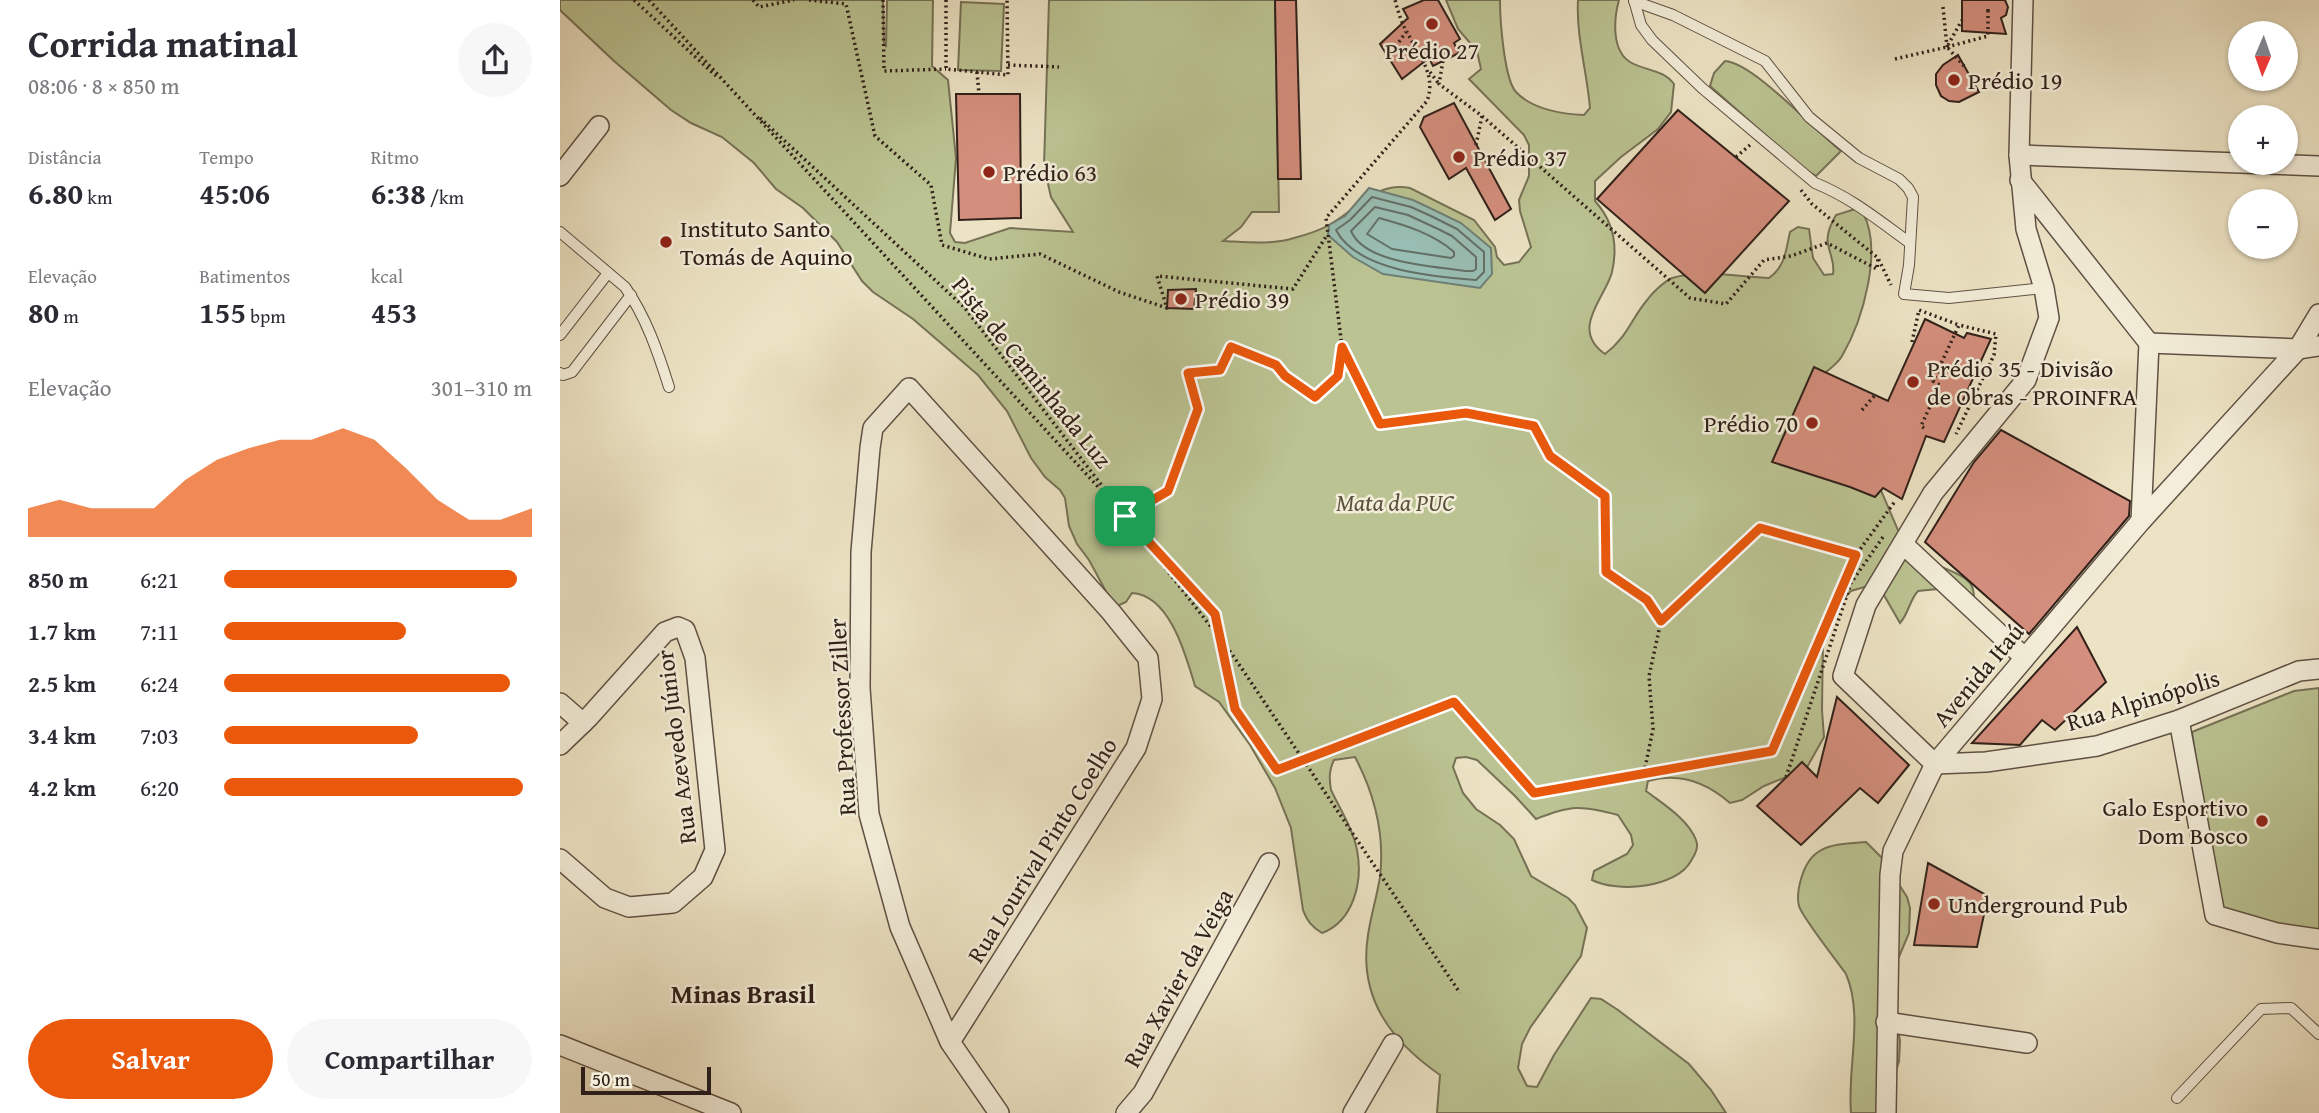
<!DOCTYPE html>
<html lang="pt">
<meta charset="utf-8">
<style>
body{margin:0;font-family:"Gentium Book Plus",serif;background:#f7f7f7;color:#2b2b33;height:100vh;display:flex;flex-direction:column;font-size:26px;white-space:nowrap}
*{box-sizing:border-box;margin:0}
p{font-size:23px;color:#7c7c81}
.icon{flex:none;width:38px;height:38px;fill:none;stroke:currentColor;stroke-width:2;stroke-linecap:round;stroke-linejoin:round}
.map{position:relative;flex:1;overflow:hidden}
.drawer{display:flex;flex-direction:column;background:#fff;width:560px}
.drawer>*{flex:none}
.needle{width:46px;rotate:182deg}
.tools{position:absolute;left:1668px;top:21px;display:grid;gap:14px}
.tools a{display:grid;place-items:center;width:70px;height:70px;border-radius:50%;background:#fff;box-shadow:0 2px 5px #0004;font-size:35px}
.scale{position:absolute;left:21px;bottom:18px;width:130px;box-sizing:border-box;padding-left:7px;border:4px solid #302019;border-top:0;font-size:19px;line-height:24px;white-space:nowrap;color:#302019;-webkit-text-stroke:5px #f3edd9;paint-order:stroke}
.pin{position:absolute;display:grid;place-items:center;width:60px;height:60px;color:#fff;margin:-30px;border-radius:14px;box-shadow:0 4px 10px #0006}
.round{display:grid;place-items:center;flex:none;width:74px;height:74px;border-radius:37px;background:#f7f7f7}
.headline{display:flex;align-items:center;justify-content:space-between;height:119px;padding:0 28px}
h1{font-size:38px;font-weight:800;line-height:52px}
.metrics{display:grid;grid-template-columns:repeat(3,1fr);gap:10px;height:119px;padding:7px 28px}
.metrics div{display:grid;align-content:center}
.metrics b{font-size:30px;font-weight:800}
.metrics small{font-size:19px;font-weight:400}
.metrics p{font-size:19px}
.chart{height:196px;padding:14px 28px}
.chart p{display:flex;justify-content:space-between}
.chart svg{width:100%;height:126px;margin-top:7px;fill:#ea580c;opacity:.7}
.cta{display:flex;gap:14px;margin-top:auto;padding:14px 28px}
.cta a{flex:1;height:80px;border-radius:42px;background:#ea580c;color:#fff;font-size:28px;font-weight:800;line-height:80px;text-align:center}
.cta a+a{background:#f7f7f7;color:#2b2b33}
ul{padding:0 28px;list-style:none;font-size:23px}
li{display:grid;grid-template-columns:112px 84px 1fr;align-items:center;height:52px}
li i{height:18px;border-radius:9px;background:#ea580c}
main{display:flex;flex:1;min-height:0}
.map>svg:first-child{display:block}
</style>
<main>
<section class="drawer">
<div class="headline"><div><h1>Corrida matinal</h1><p>08:06 · 8 × 850 m</p></div><a class="round"><svg class="icon" aria-label="share" viewBox="0 0 24 24"><path d="M12 15V3M7 8l5-5 5 5M5 13v7h14v-7"/></svg></a></div>
<div class="metrics">
<div><p>Distância</p><b>6.80<small> km</small></b></div>
<div><p>Tempo</p><b>45:06</b></div>
<div><p>Ritmo</p><b>6:38<small> /km</small></b></div>
</div>
<div class="metrics">
<div><p>Elevação</p><b>80<small> m</small></b></div>
<div><p>Batimentos</p><b>155<small> bpm</small></b></div>
<div><p>kcal</p><b>453</b></div>
</div>
<div class="chart"><p><span>Elevação</span>301–310 m</p>
<svg viewBox="0 0 160 44" preserveAspectRatio="none"><path d="M0 44V34L10 31L20 34L30 34L40 34L50 24L60 17L70 13L80 10L90 10L100 6L110 10L120 20L130 31L140 38L150 38L160 34V44z"/></svg>
</div>
<ul>
<li><b>850 m</b>6:21<i style="width:95%"></i></li>
<li><b>1.7 km</b>7:11<i style="width:59%"></i></li>
<li><b>2.5 km</b>6:24<i style="width:93%"></i></li>
<li><b>3.4 km</b>7:03<i style="width:63%"></i></li>
<li><b>4.2 km</b>6:20<i style="width:97%"></i></li>
</ul>
<div class="cta"><a>Salvar</a><a>Compartilhar</a></div>
</section>
<div class="map">
<svg width="1759" height="1113" viewBox="0 0 1759 1113">
<rect width="100%" height="100%" fill="#ece3c4"/>
<filter id="stains"><feTurbulence type="fractalNoise" baseFrequency=".00286" numOctaves="4"/><feColorMatrix values="0 0 0 0 .2 0 0 0 0 .09 0 0 0 0 .02 0 0 0 .5 -.17"/></filter>
<radialGradient id="worn" r=".72"><stop offset=".6" stop-color="#630" stop-opacity="0"/><stop offset="1" stop-color="#630" stop-opacity=".3"/></radialGradient>
<!-- green -->
<g fill="#bbc392" stroke="#767256" stroke-width="2">
<path d="M0,0H323L324,43L326,47L327,0H373L372,66L388,80L396,158L390,233L395,242L405,243L450,228L513,232L491,197L484,166L489,0H715L719,212H692L681,227L663,241C686,242 712,245 734,238C745,235 759,231 769,225C796,210 816,181 850,188L914,220L935,247L937,257L944,265L959,262L971,247L960,211L959,200L969,176V145L964,135L909,79L921,69L917,51L898,29L886,0H940C940,19 944,79 956,92C972,109 1002,114 1024,115L1030,108C1027,72 1016,36 1018,0H1059C1054,18 1051,50 1070,62C1085,71 1103,69 1114,84L1111,112L1098,129L1061,157L1035,181V201C1053,221 1058,246 1052,272C1046,297 1009,329 1045,354C1067,338 1072,317 1088,299C1093,292 1105,281 1112,278C1142,269 1179,277 1209,278C1225,267 1226,250 1230,232L1238,227L1249,229L1253,258L1264,275L1273,274C1275,262 1270,256 1268,244C1266,234 1271,224 1276,215L1295,209L1303,213C1323,250 1303,320 1282,356C1277,365 1266,372 1258,378L1314,474L1349,556C1364,561 1400,571 1410,583C1414,588 1414,594 1414,599L1378,589L1358,591C1349,601 1349,613 1340,623L1321,590L1311,585L1291,591L1271,612L1263,639L1262,710L1264,737L1246,769L1204,786L1182,800L1170,803C1147,783 1119,772 1088,781L1086,791C1103,804 1128,819 1136,840C1139,848 1135,854 1131,861C1116,888 1058,893 1032,880L1034,871L1067,854L1073,845L1071,835L1058,815C1021,805 1011,805 976,819L955,796L917,760L906,757L896,758L893,767L903,793L916,809L940,825L954,839L971,876L1008,898L1015,905L1027,928L1021,956L970,1028L962,1044L958,1068L967,1086L977,1087L994,1055L1031,998L1041,999L1058,1010L1129,1064L1151,1090L1166,1113H877L880,1075C831,1041 798,998 808,935C811,915 817,896 820,877C825,834 815,795 795,757L774,760C769,770 769,778 771,790C780,809 793,829 797,850C803,881 794,921 762,933C752,927 747,921 743,910L731,828L715,788L690,745L659,702L635,686C626,656 610,595 572,593L566,602L557,606L550,599L529,560L517,544L509,526L505,498L500,490L485,477L471,458L447,411L418,375L353,319L313,292L302,281L277,242L243,208L216,189L194,163L162,137L131,123L111,110L54,61L0,10Z"/>
<path d="M401,2L444,4L441,71L398,70Z"/>
<path d="M1165,61C1194,63 1255,131 1281,151L1256,176L1245,170L1150,86L1154,73Z"/>
<path d="M1759,688V934L1659,911L1632,732L1734,691Z"/>
<path d="M1306,842L1321,857L1347,897L1350,908L1349,933L1336,964L1331,988L1340,1041L1339,1061L1333,1081L1332,1113H1291C1287,1068 1304,1016 1286,974C1277,961 1242,917 1239,906C1237,898 1239,886 1241,879C1251,843 1274,845 1306,842Z"/>
</g>
<!-- water -->
<path fill="#99beb3" stroke="#6f7f75" stroke-width="2" d="M809,188L853,200L874,210L901,223L931,248L932,274L920,288L823,274L793,257L768,235L769,225L785,216Z"/>
<g fill="none" stroke-linecap="round" stroke-linejoin="round">
<!-- shore -->
<g stroke="#646f66" stroke-width="2">
<path d="M812,197L851,207L871,216L897,229L924,252V272L916,280C875,277 797,271 776,230L790,220Z"/>
<path d="M815,207L848,215L878,229L892,236L916,257V269L913,271H905C874,266 805,264 791,231Z"/>
<path d="M819,218C845,225 874,234 894,252V256L891,258L832,249L807,234Z"/>
</g>
</g>
<!-- building -->
<g fill="#d48e7d" stroke="#302019" stroke-width="2">
<path d="M715,0H736L741,179H718Z"/>
<path d="M864,0H878L900,39L894,43L899,53L873,66L869,58L842,79L820,44L848,18L843,9Z"/>
<path d="M1402,0H1445L1448,7L1446,15L1441,18L1446,34L1402,31Z"/>
<path d="M1398,55L1419,92L1399,102L1389,101L1381,96L1376,85V74L1383,65Z"/>
<path d="M396,94H460L461,218L399,220Z"/>
<path d="M894,103L951,209L935,220L906,168L889,179L860,127L864,117Z"/>
<path d="M1118,110L1229,201L1145,293L1037,199Z"/>
<path d="M636,289L634,309L607,308L608,290Z"/>
<path d="M1365,319L1404,338L1407,333L1431,339L1384,442L1366,436L1342,499L1323,488L1315,497L1290,487L1212,462L1254,367L1328,401Z"/>
<path d="M1441,430L1570,501L1569,516L1469,634L1365,542L1414,462Z"/>
<path d="M1517,627L1546,682L1495,730L1482,720L1460,745L1412,743Z"/>
<path d="M1277,697L1349,765L1318,803L1300,788L1241,845L1197,806L1242,762L1257,777Z"/>
<path d="M1368,863L1428,896L1417,947L1354,945Z"/>
</g>
<g fill="none" stroke-linecap="round" stroke-linejoin="round">
<defs>
<g id="service">
<path d="M1074,0L1081,25L1092,40L1142,88L1255,183C1292,198 1318,220 1350,243"/>
<path d="M1074,1L1113,15L1205,61L1249,117L1299,158L1339,179L1348,188L1353,197L1349,265L1344,294L1389,298L1484,288"/>
<path d="M0,232L65,287C86,317 98,352 109,387"/>
<path d="M0,335L48,273"/>
<path d="M0,373L3,375L12,372L71,295"/>
<path d="M1617,1098L1701,1009L1731,1008L1759,1034"/>
</g>
<g id="minor">
<path d="M1463,0L1459,155L1466,229L1484,288L1489,318L1466,380L1373,493L1306,605L1283,676L1375,764L1426,762L1537,746L1619,720L1739,671L1759,669"/>
<path d="M1459,155L1759,166"/>
<path d="M0,176L39,126"/>
<path d="M1460,180L1589,343"/>
<path d="M1589,343L1738,349L1759,346"/>
<path d="M1581,521L1589,343"/>
<path d="M1343,544L1464,657"/>
<path d="M0,703L23,723"/>
<path d="M1619,720L1655,915L1717,933L1759,939"/>
<path d="M0,745L29,717L105,632L118,627L125,630L135,658L155,850L143,877L113,903L69,907L45,898L0,859"/>
<path d="M1326,1022L1467,1043"/>
<path d="M390,1042L576,748L592,699L588,658L551,612L349,388L313,428L310,448L301,552L300,688L309,814L340,927L390,1042L439,1113"/>
<path d="M0,1045L171,1113"/>
<path d="M566,1113L583,1093L709,863"/>
<path d="M793,1113L833,1044"/>
<path d="M1326,1113L1330,875L1333,851L1375,764L1581,521L1738,349L1759,314"/>
</g>
</defs>
<!-- service casing -->
<use href="#service" stroke="#5f5144" stroke-width="12"/>
<!-- minor casing -->
<use href="#minor" stroke="#5f5144" stroke-width="22"/>
<!-- path -->
<g stroke="#302019" stroke-width="3.5" stroke-dasharray="2 3.5" stroke-linecap="butt">
<path d="M74,0L156,76"/>
<path d="M89,0L565,516L608,491L638,409L628,373L660,370L671,347L716,365L725,376L755,397L778,376L782,347L766,218L867,101C877,75 858,54 847,32C841,22 838,11 835,0"/>
<path d="M193,0L199,7L234,0"/>
<path d="M249,0L286,4L315,136L371,185L382,245L429,259L480,254L559,292L607,308L597,276L733,289L767,235"/>
<path d="M323,0L324,71L386,69"/>
<path d="M386,0V69L448,75L447,0"/>
<path d="M1383,7L1387,47"/>
<path d="M839,42L846,32"/>
<path d="M1388,45L1402,20"/>
<path d="M1387,47L1428,36V8V12"/>
<path d="M1335,59L1387,47L1405,67"/>
<path d="M883,61L879,84L922,116L1130,298L1166,304L1204,260L1231,256L1267,243L1317,269L1318,258"/>
<path d="M448,65L499,67"/>
<path d="M417,72L419,94"/>
<path d="M870,72L879,84"/>
<path d="M200,118L404,307L550,496"/>
<path d="M916,145L922,116"/>
<path d="M1176,157L1190,145"/>
<path d="M1241,190L1252,204L1318,258L1331,285"/>
<path d="M1352,342L1359,310L1399,325"/>
<path d="M783,349L820,424L906,413L974,426L990,456L1045,496L1046,572L1087,600L1101,621"/>
<path d="M1302,410L1316,394"/>
<path d="M1364,428L1361,426L1380,385L1373,381L1399,325L1436,334L1434,355L1396,434"/>
<path d="M565,516L672,654L900,993"/>
<path d="M583,536L655,614L675,709L717,770L894,702L974,793L1212,751L1296,555L1336,500"/>
<path d="M1084,773L1093,729L1089,676L1101,621L1200,528L1296,555"/>
<path d="M1226,777L1291,583L1323,537"/>
</g>
<!-- service -->
<use href="#service" stroke="#f3edd9" stroke-width="10"/>
<!-- minor -->
<use href="#minor" stroke="#f3edd9" stroke-width="19"/>
</g>
<g fill="none" stroke-linecap="round" stroke-linejoin="round">
<defs>
<path id="route" d="M671,347L716,365L725,376L755,397L778,376L782,347L820,424L906,413L974,426L990,456L1045,496L1046,572L1087,600L1101,621L1200,528L1296,555L1212,751L974,793L894,702L717,770L675,709L655,614L565,516L608,491L638,409L628,373L660,370Z"/>
</defs>
<!-- route casing -->
<use href="#route" stroke="#fff" stroke-width="14"/>
<!-- route -->
<use href="#route" stroke="#ea580c" stroke-width="9"/>
</g>
<!-- markers -->
<g fill="#8f2418" stroke="#f3edd9" stroke-width="2.5">
<circle cx="872" cy="24" r="7"/>
<circle cx="1394" cy="80" r="7"/>
<circle cx="899" cy="157" r="7"/>
<circle cx="429" cy="172" r="7"/>
<circle cx="106" cy="242" r="7"/>
<circle cx="621" cy="299" r="7"/>
<circle cx="1353" cy="382" r="7"/>
<circle cx="1252" cy="423" r="7"/>
<circle cx="1702" cy="821" r="7"/>
<circle cx="1374" cy="904" r="7"/>
</g>
<g text-anchor="middle" dominant-baseline="central" stroke-width="5" stroke-linejoin="round" paint-order="stroke">
<!-- poi labels -->
<g font-size="24" fill="#302019" stroke="#f3edd9" text-anchor="start">
<text x="872" y="50" text-anchor="middle">Prédio 27</text>
<text x="1408" y="80">Prédio 19</text>
<text x="913" y="157">Prédio 37</text>
<text x="443" y="172">Prédio 63</text>
<text x="120" y="228">Instituto Santo<tspan x="120" dy="28">Tomás de Aquino</tspan></text>
<text x="635" y="299">Prédio 39</text>
<text x="1367" y="368">Prédio 35 - Divisão<tspan x="1367" dy="28">de Obras - PROINFRA</tspan></text>
<text x="1238" y="423" text-anchor="end">Prédio 70</text>
<text x="1688" y="807" text-anchor="end">Galo Esportivo<tspan x="1688" dy="28">Dom Bosco</tspan></text>
<text x="1388" y="904">Underground Pub</text>
</g>
<!-- street labels -->
<g font-size="24" fill="#302019" stroke="#f3edd9">
<text transform="translate(472 372) rotate(51)">Pista de Caminhada Luz</text>
<text transform="translate(1418 675) rotate(-50)">Avenida Itaú</text>
<text transform="translate(1583 700) rotate(-17)">Rua Alpinópolis</text>
<text transform="translate(282 717) rotate(-93)">Rua Professor Ziller</text>
<text transform="translate(116 747) rotate(-97)">Rua Azevedo Júnior</text>
<text transform="translate(482 850) rotate(-58)">Rua Lourival Pinto Coelho</text>
<text transform="translate(618 978) rotate(-61)">Rua Xavier da Veiga</text>
</g>
<!-- park labels -->
<g font-size="24" font-style="italic" fill="#5a513d" stroke="#f3edd9">
<text x="835" y="502">Mata da PUC</text>
</g>
<!-- neighbourhood labels -->
<g font-size="26" font-weight="bold" fill="#302019" stroke="#f3edd9">
<text x="183" y="993">Minas Brasil</text>
</g>
</g>
<rect width="100%" height="100%" filter="url(#stains)"/>
<rect width="100%" height="100%" fill="url(#worn)"/>
</svg>
<div class="tools">
<a><svg class="needle" viewBox="-14 -14 28 28"><path d="M0-13l5 13h-10z" fill="#e53935"/><path d="M0 13l5-13h-10z" fill="#7c7c81"/></svg></a>
<a>+</a>
<a>−</a>
</div>
<div class="scale">50 m</div>
<div class="pin" style="left:565px;top:516px;background:#1e9e55"><svg class="icon" aria-label="arrive" viewBox="0 0 24 24"><path d="M6 21V4h12l-3 4 3 4H6"/></svg></div>
</div>
</main>
